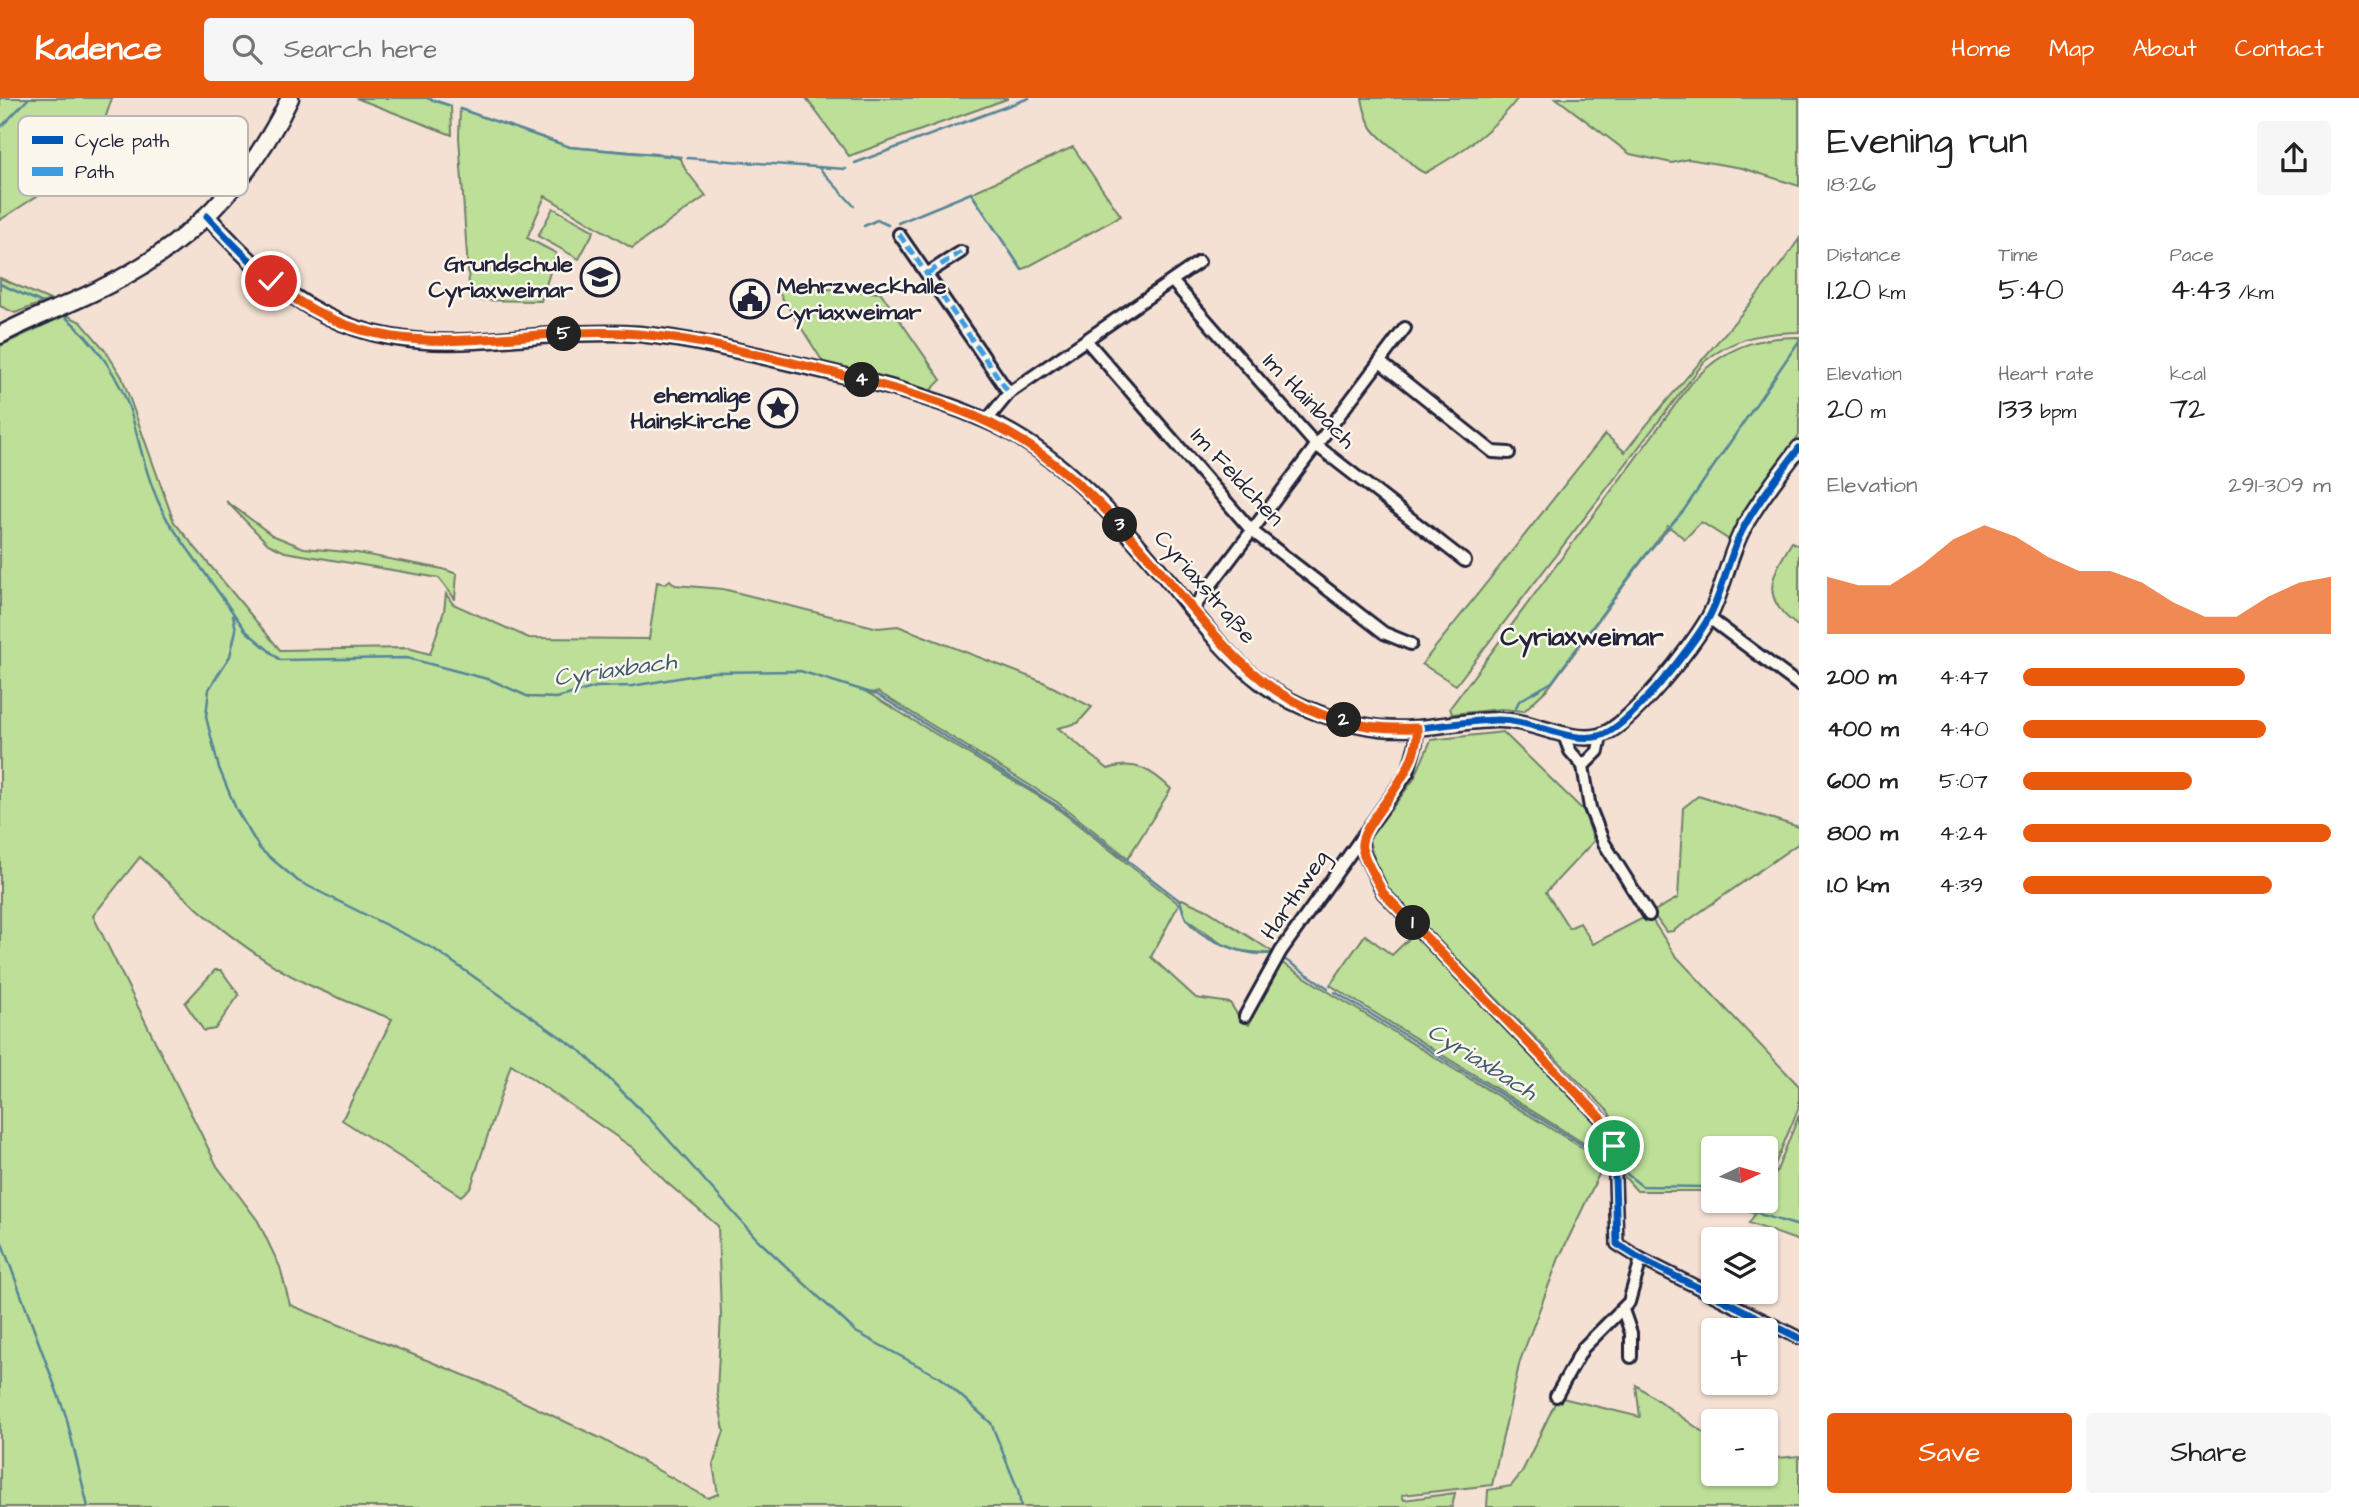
<!DOCTYPE html>
<meta charset="utf-8">
<style>
body{margin:0;font-family:"Architects Daughter",sans-serif;background:#f6f6f6;color:#202124;height:100vh;display:flex;flex-direction:column;font-size:26px;white-space:nowrap}
*{box-sizing:border-box;margin:0}
p{font-size:23px;color:#757577}
.icon{flex:none;width:38px;height:38px;fill:none;stroke:currentColor;stroke-width:2;stroke-linecap:round;stroke-linejoin:round}
.map{position:relative;flex:1;overflow:hidden}
.sheet{display:flex;flex-direction:column;background:#fff;width:560px}
.sheet>*{flex:none}
.needle{width:46px;rotate:85deg}
.fabs{position:absolute;left:1701px;top:1038px;display:grid;gap:14px}
.fabs a{display:grid;place-items:center;width:77px;height:77px;border-radius:7px;background:#fff;box-shadow:0 2px 5px #0004;font-size:35px}
.pin{position:absolute;display:grid;place-items:center;width:60px;height:60px;color:#fff;margin:-30px;border:4px solid #fff;border-radius:50%;box-shadow:0 2px 7px #0007}
.km{position:absolute;width:35px;height:35px;margin:-18px;border-radius:50%;background:#222;color:#fff;font-size:19px;line-height:35px;text-align:center}
.round{display:grid;place-items:center;flex:none;width:74px;height:74px;border-radius:7px;background:#f6f6f6}
.summary{display:flex;align-items:center;justify-content:space-between;height:119px;padding:0 28px}
h1{font-size:38px;font-weight:600;line-height:52px}
.metrics{display:grid;grid-template-columns:repeat(3,1fr);gap:10px;height:119px;padding:7px 28px}
.metrics div{display:grid;align-content:center}
.metrics b{font-size:30px;font-weight:600}
.metrics small{font-size:19px;font-weight:400}
.metrics p{font-size:19px}
.chart{height:196px;padding:14px 28px}
.chart p{display:flex;justify-content:space-between}
.chart svg{width:100%;height:126px;margin-top:7px;fill:#ea580c;opacity:.7}
.cta{display:flex;gap:14px;margin-top:auto;padding:14px 28px}
.cta a{flex:1;height:80px;border-radius:7px;background:#ea580c;color:#fff;font-size:28px;font-weight:600;line-height:80px;text-align:center}
.cta a+a{background:#f6f6f6;color:#202124}
ul{padding:0 28px;list-style:none;font-size:23px}
li{display:grid;grid-template-columns:112px 84px 1fr;align-items:center;height:52px}
li i{height:18px;border-radius:9px;background:#ea580c}
header{display:flex;align-items:center;gap:42px;box-sizing:border-box;height:98px;padding:0 35px;background:#ea580c;color:#fff}
header strong{font-size:33px}
nav{display:flex;gap:38px;margin-inline-start:auto;font-size:24px}
.search{width:490px;height:63px;background:#f6f6f6;display:flex;align-items:center;gap:18px;box-sizing:border-box;padding:0 24px;border-radius:7px;color:#757577;font-size:26px}
main{display:flex;flex:1;min-height:0}
.map>svg:first-child{display:block}
</style>
<header>
<strong>Kadence</strong>
<div class="search"><svg class="icon" aria-label="search" viewBox="0 0 24 24"><circle cx="10" cy="10" r="6"/><path d="M15 15l6 6"/></svg>Search here</div>
<nav><a>Home</a><a>Map</a><a>About</a><a>Contact</a></nav>
</header>
<main>
<div class="map">
<svg width="1799" height="1409" viewBox="0 0 1799 1409">
<rect width="100%" height="100%" fill="#f4e1d3"/>
<filter id="ink" filterUnits="userSpaceOnUse"><feTurbulence type="fractalNoise" baseFrequency=".0143" numOctaves="2"/><feDisplacementMap in="SourceGraphic" scale="14" xChannelSelector="R" yChannelSelector="G"/><feConvolveMatrix kernelMatrix="1 2 1 2 8 2 1 2 1" color-interpolation-filters="sRGB"/></filter>
<g filter="url(#ink)">
<!-- green -->
<g fill="#bddf98" stroke="#70806a" stroke-width="2" fill-rule="evenodd">
<path d="M0,0H112L91,63L0,122Z"/>
<path d="M356,0H427L451,8L452,37Z"/>
<path d="M806,0H1007V1L849,58Z"/>
<path d="M1362,0H1518C1494,32 1460,56 1425,75C1414,71 1412,65 1403,58C1378,37 1368,35 1362,0Z"/>
<path d="M1556,0H1799V88L1742,70L1688,61L1672,65L1630,56Z"/>
<path d="M460,11L570,49L670,57L681,61L685,71L706,98L632,150L545,98L527,140L556,155L541,203L470,202L459,39Z"/>
<path d="M1073,49L1121,118L1022,172L971,95Z"/>
<path d="M553,110L594,133L579,161L538,138Z"/>
<path d="M1799,141V234C1762,235 1735,239 1705,263L1456,587L1422,566L1605,336L1625,354C1681,281 1747,217 1799,141Z"/>
<path d="M0,180L50,202L15,215L0,208Z"/>
<path d="M774,187L881,195L941,282L929,294L823,264Z"/>
<path d="M66,217L81,224L105,252L122,279L174,424L280,552L408,550L430,556L444,513L446,496L453,506L529,540L649,541L657,484L665,486L670,482L675,487L723,491L878,530L898,528L1043,584L1092,609L1078,625L1058,630L1108,671C1134,661 1153,673 1171,691L1128,760L1057,704L878,594L868,595L1053,707L1179,806L1151,859L1196,900L1230,905L1239,919L1249,927L1277,862L1605,1064L1559,1160L1520,1263L1492,1387L1402,1397L1404,1402L1455,1395L1452,1409H0V248ZM140,759C191,806 244,855 307,886C334,899 364,910 392,921L342,1022L461,1098L471,1089L511,966L633,1050L666,1084L718,1128L721,1217L717,1294L724,1333L713,1367L718,1396L708,1400L600,1340L481,1284L290,1207L280,1169L258,1123L217,1068L93,818Z"/>
<path d="M1799,239V337L1751,405L1731,443L1701,424L1685,441L1668,428L1549,589L1524,613L1501,611L1452,616L1450,610L1693,283C1724,250 1755,239 1799,239Z"/>
<path d="M226,403L272,437L304,450L357,455L443,471L457,476L455,501L439,480L285,454L268,446Z"/>
<path d="M1792,444L1799,448V529C1759,500 1770,480 1792,444Z"/>
<path d="M1503,634L1584,713L1594,743L1546,794L1569,830L1580,825L1593,846L1649,817L1675,857L1799,988V1009L1766,1088V1050H1713V1097L1706,1093H1637L1622,1076L1621,1037L1608,1013L1387,790L1372,755L1369,741L1414,681L1431,642Z"/>
<path d="M1698,698L1799,729V745L1673,833L1666,834L1652,814L1678,800L1683,710Z"/>
<path d="M1182,801L1207,812L1276,856L1240,853L1222,846L1186,821L1180,803Z"/>
<path d="M1414,836L1599,1025L1606,1038L1609,1061L1330,887L1365,837L1392,857Z"/>
<path d="M215,872H221L239,897L215,931L204,933L185,905Z"/>
<path d="M1799,1017V1143L1749,1125L1755,1116L1723,1103H1760L1758,1108L1762,1110Z"/>
<path d="M1636,1287L1713,1341V1376H1766V1361L1799,1358V1409H1487L1488,1392L1511,1388L1522,1374L1558,1299L1640,1319Z"/>
</g>
<g fill="none" stroke-linecap="round" stroke-linejoin="round">
<!-- stream -->
<g stroke="#568597" stroke-width="2.5">
<path d="M427,0L451,8"/>
<path d="M460,11L570,49L681,59"/>
<path d="M0,30L29,0"/>
<path d="M687,60L846,71"/>
<path d="M855,65L1029,0"/>
<path d="M819,70L854,108"/>
<path d="M898,125L971,95L1022,172"/>
<path d="M864,128L877,122L888,127"/>
<path d="M0,186L47,207"/>
<path d="M62,216C94,242 122,281 133,322C142,356 150,392 168,423L246,533L280,562L407,560L491,582L529,599L557,600L596,589L632,588L713,574L800,573L878,597L1056,707L1180,803C1182,808 1183,816 1186,820C1199,841 1248,860 1272,855"/>
<path d="M233,517L236,532L230,558L209,591L206,619L219,670L236,711L260,751L298,783L434,851L582,954L650,1021L757,1141L856,1234L941,1280L991,1325L1018,1392L1021,1409"/>
<path d="M1515,612L1519,603L1552,584L1644,459L1684,412L1799,243"/>
<path d="M1281,859L1328,890"/>
<path d="M1335,894L1610,1064"/>
<path d="M1623,1073L1642,1088L1708,1089L1713,1092"/>
<path d="M1734,1102L1762,1117L1799,1128"/>
<path d="M0,1140L66,1318L88,1409"/>
</g>
<defs>
<g id="minor">
<path d="M899,136L1009,295"/>
<path d="M928,175L961,154"/>
<path d="M1172,183L1316,347L1465,463"/>
<path d="M1086,242L1252,433L1384,535L1411,546"/>
<path d="M1380,264L1493,354L1509,355"/>
<path d="M987,322L1009,295L1199,164"/>
<path d="M1192,512L1405,230"/>
<path d="M1709,520L1799,587"/>
<path d="M1563,635L1570,653L1583,668L1590,710L1604,745L1649,817"/>
<path d="M1583,668L1598,653L1601,638"/>
<path d="M1362,743V752L1383,795L1608,1028L1614,1048L1617,1146L1641,1161L1799,1240"/>
<path d="M1245,918L1281,853L1408,674L1416,645L1417,630"/>
<path d="M1623,1212L1631,1235V1259"/>
<path d="M1556,1298L1583,1250L1629,1204L1641,1161"/>
</g>
<path id="tertiary" d="M207,118C289,208 348,250 475,243C529,240 584,232 639,236C690,241 740,253 790,265C856,280 923,295 985,322C1060,353 1121,425 1172,487C1199,521 1228,560 1263,586C1296,610 1339,625 1380,630C1418,634 1457,623 1495,622C1530,620 1568,646 1599,638C1628,631 1694,547 1709,519C1724,491 1728,458 1744,429C1759,401 1780,376 1799,350"/>
<path id="secondary" d="M0,237C33,219 69,207 102,190C186,150 250,84 290,0"/>
</defs>
<!-- minor casing -->
<use href="#minor" stroke="#22223b" stroke-width="16"/>
<!-- tertiary casing -->
<use href="#tertiary" stroke="#22223b" stroke-width="19"/>
<!-- secondary casing -->
<use href="#secondary" stroke="#22223b" stroke-width="21"/>
<!-- minor -->
<use href="#minor" stroke="#fbf7ec" stroke-width="10"/>
<!-- tertiary -->
<use href="#tertiary" stroke="#fbf7ec" stroke-width="14"/>
<!-- secondary -->
<use href="#secondary" stroke="#fbf7ec" stroke-width="16"/>
<!-- quiet -->
<g stroke="#3c9ce2" stroke-width="5" stroke-dasharray="10 5" stroke-linecap="butt">
<path d="M899,136L1009,295"/>
<path d="M928,175L961,154"/>
</g>
<defs>
<g id="cycleway">
<path d="M207,118C289,208 348,250 475,243C529,240 584,232 639,236C690,241 740,253 790,265C856,280 923,295 985,322C1060,353 1121,425 1172,487C1199,521 1228,560 1263,586C1296,610 1339,625 1380,630C1418,634 1457,623 1495,622C1530,620 1568,646 1599,638C1628,631 1694,547 1709,519C1724,491 1728,458 1744,429C1759,401 1780,376 1799,350"/>
<path d="M1362,743V752L1383,795L1608,1028L1614,1048L1617,1146L1641,1161L1799,1240"/>
</g>
</defs>
<!-- cycleway casing -->
<use href="#cycleway" stroke="#fbf7ec" stroke-width="11"/>
<!-- cycleway -->
<use href="#cycleway" stroke="#0057b8" stroke-width="7"/>
</g>
</g>
<g fill="none" stroke-linecap="round" stroke-linejoin="round" filter="url(#ink)">
<defs>
<path id="route" d="M271,183C391,282 501,225 638,236C688,240 736,252 785,263C843,277 903,291 959,312C1031,338 1088,390 1138,447C1223,542 1272,636 1417,630C1421,678 1357,726 1362,750C1365,765 1377,781 1383,795L1604,1023L1614,1048"/>
</defs>
<!-- route casing -->
<use href="#route" stroke="#fff" stroke-width="14"/>
<!-- route -->
<use href="#route" stroke="#ea580c" stroke-width="9"/>
</g>
<!-- icons -->
<defs>
<symbol id="school-ring" viewBox="-11 -11 22 22"><circle r="9.5" fill="#fbf7ec" stroke="#22223b" stroke-width="1.5"/><path d="M0-5L7-2L0 1L-7-2ZM-4 1L0 2.5L4 1V4Q0 6-4 4Z" fill="#22223b"/></symbol>
<symbol id="civic-ring" viewBox="-11 -11 22 22"><circle r="9.5" fill="#fbf7ec" stroke="#22223b" stroke-width="1.5"/><path d="M-.6-6.5H3V-4.5H.6V-3L4-1V1h2V6H-6V1h2V-1L-.6-3ZM-1.2 2.5V6h2.4V2.5Z" fill="#22223b"/></symbol>
<symbol id="sight-ring" viewBox="-11 -11 22 22"><circle r="9.5" fill="#fbf7ec" stroke="#22223b" stroke-width="1.5"/><path d="M0-6L1.8-2.2L6-1.7L2.9 1.2L3.7 5.4L0 3.3L-3.7 5.4L-2.9 1.2L-6-1.7L-1.8-2.2Z" fill="#22223b"/></symbol>
</defs>
<g fill-rule="evenodd">
<use href="#school-ring" x="578" y="157" width="44" height="44"/>
<use href="#civic-ring" x="728" y="179" width="44" height="44"/>
<use href="#sight-ring" x="756" y="288" width="44" height="44"/>
</g>
<g text-anchor="middle" dominant-baseline="central" stroke-width="5" stroke-linejoin="round" paint-order="stroke">
<!-- poi labels -->
<g font-size="23" font-weight="bold" fill="#22223b" stroke="#fbf7ec" text-anchor="end">
<text x="573" y="166">Grundschule<tspan x="573" dy="26">Cyriaxweimar</tspan></text>
<text x="777" y="188" text-anchor="start">Mehrzweckhalle<tspan x="777" dy="26">Cyriaxweimar</tspan></text>
<text x="751" y="297">ehemalige<tspan x="751" dy="26">Hainskirche</tspan></text>
</g>
<!-- street labels -->
<g font-size="23" fill="#22223b" stroke="#fbf7ec">
<text transform="translate(1309 303) rotate(46)">Im Hainbach</text>
<text transform="translate(1237 379) rotate(47)">Im Feldchen</text>
<text transform="translate(1205 489) rotate(49)">Cyriaxstraße</text>
<text transform="translate(1295 797) rotate(-56)">Harthweg</text>
</g>
<!-- water labels -->
<g font-size="24" font-style="italic" fill="#405c71" stroke="#fbf7ec">
<text transform="translate(615 572) rotate(-8)">Cyriaxbach</text>
<text transform="translate(1482 964) rotate(32)">Cyriaxbach</text>
</g>
<!-- quarter labels -->
<g font-size="26" font-weight="bold" fill="#22223b" stroke="#fbf7ec">
<text x="1582" y="539">Cyriaxweimar</text>
</g>
</g>
<!-- legend -->
<rect x="18" y="18" width="230" height="80" rx="10" fill="#fbf7ec" stroke="#bab7b7" stroke-width="2"/>
<rect x="32" y="38" width="31" height="8" fill="#0057b8"/>
<rect x="32" y="69" width="31" height="9" fill="#3c9ce2"/>
<g font-size="19" fill="#22223b">
<text x="75" y="49">Cycle path</text>
<text x="75" y="80">Path</text>
</g>
</svg>
<div class="fabs">
<a><svg class="needle" viewBox="-14 -14 28 28"><path d="M0-13l5 13h-10z" fill="#e53935"/><path d="M0 13l5-13h-10z" fill="#757577"/></svg></a>
<a><svg class="icon" aria-label="layers" viewBox="0 0 24 24"><path d="M12 4l9 5-9 5-9-5zM3 14l9 5 9-5"/></svg></a>
<a>+</a>
<a>−</a>
</div>
<div class="pin" style="left:1614px;top:1048px;background:#1e9e55"><svg class="icon" aria-label="arrive" viewBox="0 0 24 24"><path d="M6 21V4h12l-3 4 3 4H6"/></svg></div>
<div class="pin" style="left:271px;top:183px;background:#d93025"><svg class="icon" aria-label="check" viewBox="0 0 24 24"><path d="M5 12l5 5 9-10"/></svg></div>
<b class="km" style="left:1413px;top:825px">1</b>
<b class="km" style="left:1344px;top:622px">2</b>
<b class="km" style="left:1120px;top:427px">3</b>
<b class="km" style="left:862px;top:282px">4</b>
<b class="km" style="left:564px;top:236px">5</b>
</div>
<section class="sheet">
<div class="summary"><div><h1>Evening run</h1><p>18:26</p></div><a class="round"><svg class="icon" aria-label="share" viewBox="0 0 24 24"><path d="M12 15V3M7 8l5-5 5 5M5 13v7h14v-7"/></svg></a></div>
<div class="metrics">
<div><p>Distance</p><b>1.20<small> km</small></b></div>
<div><p>Time</p><b>5:40</b></div>
<div><p>Pace</p><b>4:43<small> /km</small></b></div>
</div>
<div class="metrics">
<div><p>Elevation</p><b>20<small> m</small></b></div>
<div><p>Heart rate</p><b>133<small> bpm</small></b></div>
<div><p>kcal</p><b>72</b></div>
</div>
<div class="chart"><p><span>Elevation</span>291–309 m</p>
<svg viewBox="0 0 160 44" preserveAspectRatio="none"><path d="M0 44V24L10 27L20 27L30 20L40 11L50 6L60 10L70 17L80 22L90 22L100 26L110 33L120 38L130 38L140 31L150 26L160 24V44z"/></svg>
</div>
<ul>
<li><b>200 m</b>4:47<i style="width:72%"></i></li>
<li><b>400 m</b>4:40<i style="width:79%"></i></li>
<li><b>600 m</b>5:07<i style="width:55%"></i></li>
<li><b>800 m</b>4:24<i style="width:100%"></i></li>
<li><b>1.0 km</b>4:39<i style="width:81%"></i></li>
</ul>
<div class="cta"><a>Save</a><a>Share</a></div>
</section>
</main>
